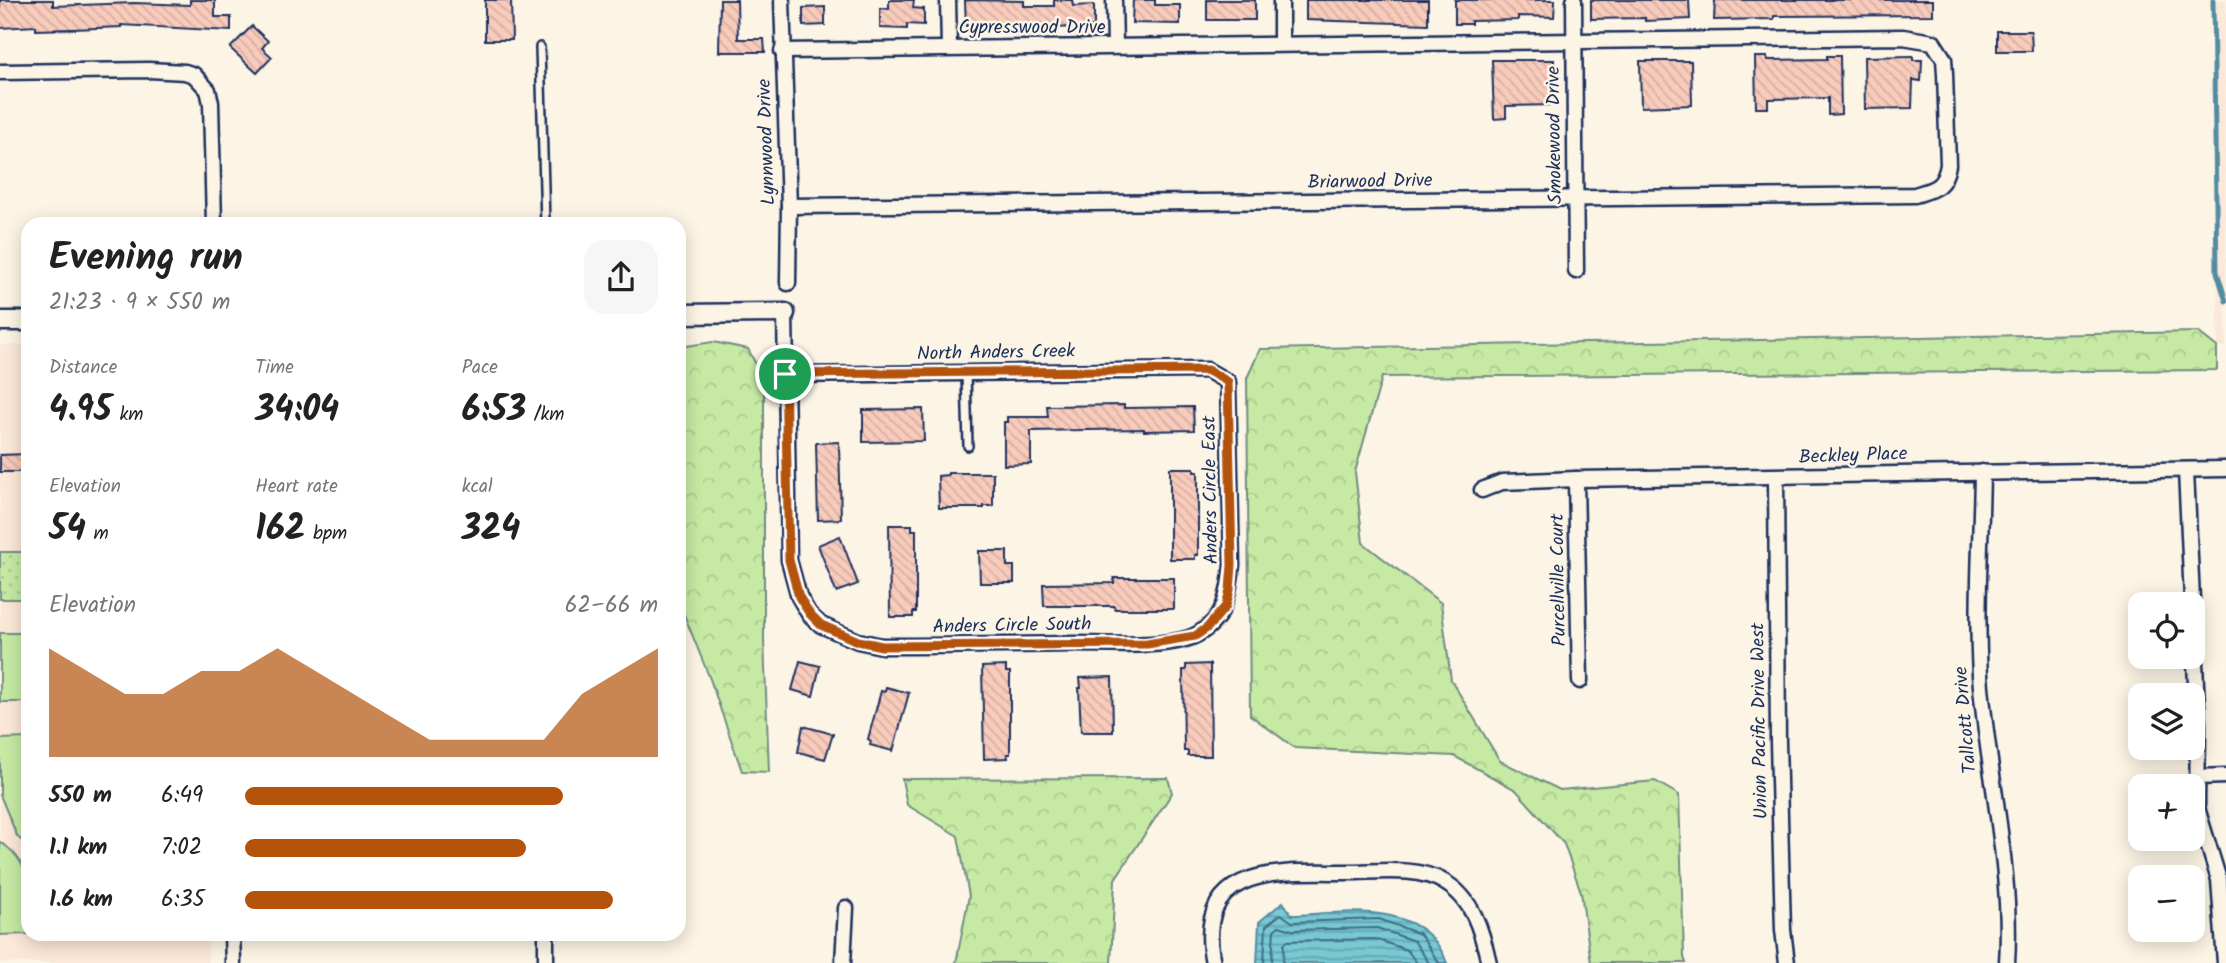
<!DOCTYPE html>
<meta charset="utf-8">
<style>
body{margin:0;font-family:Kalam,sans-serif;background:#f6f6f6;color:#222;height:100vh;display:flex;flex-direction:column;font-size:26px;white-space:nowrap}
*{box-sizing:border-box;margin:0}
p{font-size:23px;color:#767676}
.icon{flex:none;width:38px;height:38px;fill:none;stroke:currentColor;stroke-width:2;stroke-linecap:round;stroke-linejoin:round}
.map{position:relative;flex:1;overflow:hidden}
.drawer{position:absolute;left:21px;top:217px;width:665px;height:724px;display:flex;flex-direction:column;background:#fff;border-radius:21px;box-shadow:0 4px 18px #0003}
.drawer>*{flex:none}
.fabs{position:absolute;left:2128px;top:592px;display:grid;gap:14px}
.fabs a{display:grid;place-items:center;width:77px;height:77px;border-radius:14px;background:#fff;box-shadow:0 4px 18px #0003;font-size:35px}
.pin{position:absolute;display:grid;place-items:center;width:60px;height:60px;color:#fff;margin:-30px;border:4px solid #fff;border-radius:50%;box-shadow:0 2px 7px #0007}
.round{display:grid;place-items:center;flex:none;width:74px;height:74px;border-radius:21px;background:#f6f6f6}
.headline{display:flex;align-items:center;justify-content:space-between;height:119px;padding:0 28px}
h1{font-size:38px;font-weight:700;line-height:52px}
.metrics{display:grid;grid-template-columns:repeat(3,1fr);gap:10px;height:119px;padding:7px 28px}
.metrics div{display:grid;align-content:center}
.metrics b{font-size:35px;font-weight:700}
.metrics small{font-size:19px;font-weight:400}
.metrics p{font-size:19px}
.chart{height:196px;padding:14px 28px}
.chart p{display:flex;justify-content:space-between}
.chart svg{width:100%;height:126px;margin-top:7px;fill:#b45309;opacity:.7}
ul{padding:0 28px;list-style:none;font-size:23px}
li{display:grid;grid-template-columns:112px 84px 1fr;align-items:center;height:52px}
li i{height:18px;border-radius:9px;background:#b45309}
.map>svg:first-child{display:block}
</style>
<div class="map">
<svg width="2226" height="963" viewBox="0 0 2226 963">
<defs>
<pattern id="forest-crowns" width="20" height="18" patternUnits="userSpaceOnUse" patternTransform="scale(1.75)"><rect width="20" height="18" fill="#c6eaa4"/><path d="M2 6a3 3 0 1 1 6 0M12 15a3 3 0 1 1 6 0" fill="none" stroke="#aac990"/></pattern>
<pattern id="park-dots" width="8" height="8" patternUnits="userSpaceOnUse" patternTransform="scale(1.75)"><rect width="8" height="8" fill="#c6eaa4"/><path d="M2 2h.1M6 6h.1" fill="none" stroke="#aac990" stroke-width="1.8" stroke-linecap="round"/></pattern>
<pattern id="water-rules" width="6" height="5" patternUnits="userSpaceOnUse" patternTransform="scale(1.75)"><rect width="6" height="5" fill="#78c9d1"/><path d="M0 2.5h6" fill="none" stroke="#62a4ad"/></pattern>
<pattern id="building-back-hatch" width="6" height="6" patternUnits="userSpaceOnUse" patternTransform="scale(1.75)"><rect width="6" height="6" fill="#f8cbbb"/><path d="M-1 5l2 2M0 0l6 6M5-1l2 2" fill="none" stroke="#d4afa3"/></pattern>
</defs>
<rect width="100%" height="100%" fill="#fcf5e5"/>
<filter id="ink" filterUnits="userSpaceOnUse"><feTurbulence type="fractalNoise" baseFrequency=".0143" numOctaves="2"/><feDisplacementMap in="SourceGraphic" scale="14" xChannelSelector="R" yChannelSelector="G"/><feConvolveMatrix kernelMatrix="1 2 1 2 8 2 1 2 1" color-interpolation-filters="sRGB"/></filter>
<g filter="url(#ink)">
<!-- built -->
<g fill="#fbe8d8">
<path d="M2216,0H2226V347H2218Z"/>
<path d="M0,345H28V934L208,935V963H0Z"/>
</g>
<!-- grass -->
<g fill="#c6eaa4" stroke="#708c81" stroke-width="2">
<rect x="0" y="633" width="28" height="69"/>
<path d="M28,738V847L17,836L0,795V739Z"/>
<path d="M0,842C36,864 28,897 28,934L0,935Z"/>
</g>
<!-- forest -->
<g fill="url(#forest-crowns)" stroke="#708c81" stroke-width="2">
<path d="M2198,332L2217,347V370L1382,377L1355,472L1363,543L1441,603L1451,680L1500,761L1560,790L1655,781L1679,795L1684,957L1686,963H1591L1581,892L1564,844L1516,790L1454,756L1295,748L1250,715L1247,378L1260,349Z"/>
<path d="M713,342L748,349L764,380V640L769,772L742,771L710,679L679,602V347Z"/>
<path d="M1168,778L1172,793L1115,879L1111,963H956L969,896L958,836L907,805L902,779Z"/>
</g>
<!-- park -->
<rect fill="url(#park-dots)" stroke="#708c81" stroke-width="2" x="0" y="552" width="28" height="47"/>
<!-- water -->
<path fill="url(#water-rules)" stroke="#538ba3" stroke-width="2" d="M1283,902L1292,915C1346,913 1424,899 1447,963H1257L1259,922Z"/>
<g fill="none" stroke-linecap="round" stroke-linejoin="round">
<!-- shore -->
<g stroke="#406d8c" stroke-width="2">
<path d="M1264,963L1266,926L1281,914L1292,922L1379,919L1420,934L1439,963"/>
<path d="M1272,963L1274,930L1279,926L1292,930L1377,928L1414,941L1429,963"/>
<path d="M1283,963L1284,944L1287,941L1375,939L1407,950L1417,963"/>
</g>
<!-- stream -->
<path stroke="#538ba3" stroke-width="5" d="M2213,0L2217,272L2226,301"/>
</g>
<!-- building -->
<g fill="url(#building-back-hatch)" stroke="#1b2f5e" stroke-width="2">
<path d="M0,0H53V6L134,3L190,5V0H215V17H231V31L121,25V27L72,29L36,30V26L0,28Z"/>
<path d="M485,0H511L512,40H485Z"/>
<path d="M720,0H737L738,39H764L765,52H719Z"/>
<path d="M889,0H914L913,8L924,9V25L907,24V29L880,28V8L889,9Z"/>
<path d="M965,0L1024,1V6H1054V0H1072L1073,6L1094,5V27L1035,28V25L966,26Z"/>
<path d="M1133,0H1155V5H1180V24L1132,23Z"/>
<rect x="1207" y="0" width="48" height="20"/>
<path d="M1306,0H1428V24L1306,20Z"/>
<path d="M1455,0H1555L1554,17L1518,16V20L1471,21V24H1455Z"/>
<path d="M1591,0H1689L1690,19L1645,21V18L1591,19Z"/>
<path d="M1715,0H1933V15L1774,16V19L1714,20Z"/>
<path d="M825,7V25L803,26V8Z"/>
<path d="M252,26L268,41L262,48L272,57L257,73L230,48Z"/>
<path d="M1997,31H2031L2032,51H1997Z"/>
<path d="M1827,56H1840L1841,114L1828,115V98L1768,99V108H1756L1755,57H1767L1768,60L1827,59Z"/>
<path d="M1913,56V60H1922L1921,81L1913,80L1912,108L1865,109L1864,57Z"/>
<path d="M1492,60H1554L1555,105L1506,106V118L1494,119Z"/>
<path d="M1640,61H1691L1692,105L1641,107Z"/>
<path d="M1124,405V408L1193,407L1194,430L1144,431V429L1031,431V464L1004,465V422H1007V417H1048L1047,406Z"/>
<path d="M923,409L924,441L863,442V410Z"/>
<path d="M839,442L841,519L818,520L816,443Z"/>
<path d="M27,454L28,472H0V455Z"/>
<path d="M1170,468H1194V472H1198V555H1195V559H1170Z"/>
<path d="M948,473H993V506H984V508H939L938,476L948,475Z"/>
<path d="M889,525H912V530H916V612H913V617H890Z"/>
<path d="M840,536L858,584L836,592L818,545Z"/>
<path d="M979,551H1007V566H1014V583H980Z"/>
<path d="M1114,578H1174V609H1115L1114,606H1044L1043,584L1114,583Z"/>
<path d="M800,661L820,666L813,696L792,690Z"/>
<path d="M1210,664L1211,756H1188V751H1184L1183,670H1186V665Z"/>
<path d="M1006,666V672H1010V754H1007L1008,758L984,759L982,667Z"/>
<path d="M1112,677L1113,732H1081L1079,688H1081L1080,678Z"/>
<path d="M886,687L909,693L893,751L870,745L871,741L868,739L881,691L885,692Z"/>
<path d="M803,726L833,734L825,759L798,752Z"/>
</g>
<g fill="none" stroke-linecap="round" stroke-linejoin="round">
<defs>
<g id="service">
<path d="M540,47L545,224"/>
<path d="M966,373L968,446"/>
</g>
<g id="minor">
<path d="M782,0L789,206L788,283"/>
<path d="M948,0L949,48"/>
<path d="M1114,0L1115,46"/>
<path d="M1281,0V44"/>
<path d="M1574,0L1576,271"/>
<path d="M782,51L1903,37L1933,42L1944,59L1945,74L1948,165C1944,188 1934,189 1915,195L789,206"/>
<path d="M0,72L149,70L185,72L194,75L208,90L211,103L214,224"/>
<path d="M785,313L789,560L799,597L809,614L821,625L858,641L882,646C946,646 1011,645 1076,644C1106,644 1172,649 1198,634C1225,619 1229,594 1232,565L1228,382L1207,370L785,375"/>
<path d="M2186,471L2198,727L2197,808L2219,880L2225,963"/>
<path d="M1982,472C1981,540 1976,608 1980,675C1987,771 2013,867 2007,963"/>
<path d="M1776,477L1778,742L1783,930L1787,963"/>
<path d="M1576,479L1580,681"/>
<path d="M1482,490L1502,482L1576,479L2226,469"/>
<path d="M2198,777L2226,776"/>
<path d="M232,934L233,963"/>
<path d="M546,963V934"/>
<path d="M843,963L846,908"/>
<path d="M1213,963C1193,863 1280,872 1349,872C1378,872 1417,866 1444,882C1473,898 1482,932 1489,963"/>
</g>
<g id="tertiary">
<path d="M679,314L785,313"/>
<path d="M0,321H28"/>
</g>
</defs>
<!-- service casing -->
<use href="#service" stroke="#1b2f5e" stroke-width="12"/>
<!-- minor casing -->
<use href="#minor" stroke="#1b2f5e" stroke-width="19"/>
<!-- tertiary casing -->
<use href="#tertiary" stroke="#1b2f5e" stroke-width="23"/>
<!-- service -->
<use href="#service" stroke="#fcf5e5" stroke-width="7"/>
<!-- minor -->
<use href="#minor" stroke="#fcf5e5" stroke-width="14"/>
<!-- tertiary -->
<use href="#tertiary" stroke="#fcf5e5" stroke-width="18"/>
</g>
</g>
<g fill="none" stroke-linecap="round" stroke-linejoin="round" filter="url(#ink)">
<defs>
<path id="route" d="M1207,370L1228,382L1232,565L1230,590L1226,606L1207,628L1195,636L1147,644L882,646L858,641L821,625L810,614L799,597L789,560L785,374Z"/>
</defs>
<!-- route casing -->
<use href="#route" stroke="#fff" stroke-width="14"/>
<!-- route -->
<use href="#route" stroke="#b45309" stroke-width="9"/>
</g>
<g text-anchor="middle" dominant-baseline="central" stroke-width="5" stroke-linejoin="round" paint-order="stroke">
<!-- street labels -->
<g font-size="19" fill="#1b2f5e" stroke="#fcf5e5">
<text x="1032" y="28">Cypresswood Drive</text>
<text transform="translate(1555 135) rotate(-91)">Smokewood Drive</text>
<text transform="translate(767 142) rotate(-92)">Lynnwood Drive</text>
<text transform="translate(1370 182) rotate(-1)">Briarwood Drive</text>
<text transform="translate(996 353) rotate(-1)">North Anders Creek</text>
<text transform="translate(1853 456) rotate(-2)">Beckley Place</text>
<text transform="translate(1211 490) rotate(-91)">Anders Circle East</text>
<text transform="translate(1559 580) rotate(-91)">Purcellville Court</text>
<text transform="translate(1012 626) rotate(-1)">Anders Circle South</text>
<text transform="translate(1966 720) rotate(-95)">Tallcott Drive</text>
<text transform="translate(1760 721) rotate(-91)">Union Pacific Drive West</text>
</g>
</g>
</svg>
<div class="fabs">
<a><svg class="icon" aria-label="locate" viewBox="0 0 24 24"><circle cx="12" cy="12" r="6"/><path d="M12 2v4M12 18v4M2 12h4M18 12h4"/></svg></a>
<a><svg class="icon" aria-label="layers" viewBox="0 0 24 24"><path d="M12 4l9 5-9 5-9-5zM3 14l9 5 9-5"/></svg></a>
<a>+</a>
<a>−</a>
</div>
<div class="pin" style="left:785px;top:374px;background:#1e9e55"><svg class="icon" aria-label="arrive" viewBox="0 0 24 24"><path d="M6 21V4h12l-3 4 3 4H6"/></svg></div>
<section class="drawer">
<div class="headline"><div><h1>Evening run</h1><p>21:23 · 9 × 550 m</p></div><a class="round"><svg class="icon" aria-label="share" viewBox="0 0 24 24"><path d="M12 15V3M7 8l5-5 5 5M5 13v7h14v-7"/></svg></a></div>
<div class="metrics">
<div><p>Distance</p><b>4.95<small> km</small></b></div>
<div><p>Time</p><b>34:04</b></div>
<div><p>Pace</p><b>6:53<small> /km</small></b></div>
</div>
<div class="metrics">
<div><p>Elevation</p><b>54<small> m</small></b></div>
<div><p>Heart rate</p><b>162<small> bpm</small></b></div>
<div><p>kcal</p><b>324</b></div>
</div>
<div class="chart"><p><span>Elevation</span>62–66 m</p>
<svg viewBox="0 0 160 44" preserveAspectRatio="none"><path d="M0 44V6L10 14L20 22L30 22L40 14L50 14L60 6L70 14L80 22L90 30L100 38L110 38L120 38L130 38L140 22L150 14L160 6V44z"/></svg>
</div>
<ul>
<li><b>550 m</b>6:49<i style="width:77%"></i></li>
<li><b>1.1 km</b>7:02<i style="width:68%"></i></li>
<li><b>1.6 km</b>6:35<i style="width:89%"></i></li>
</ul>
</section>
</div>
